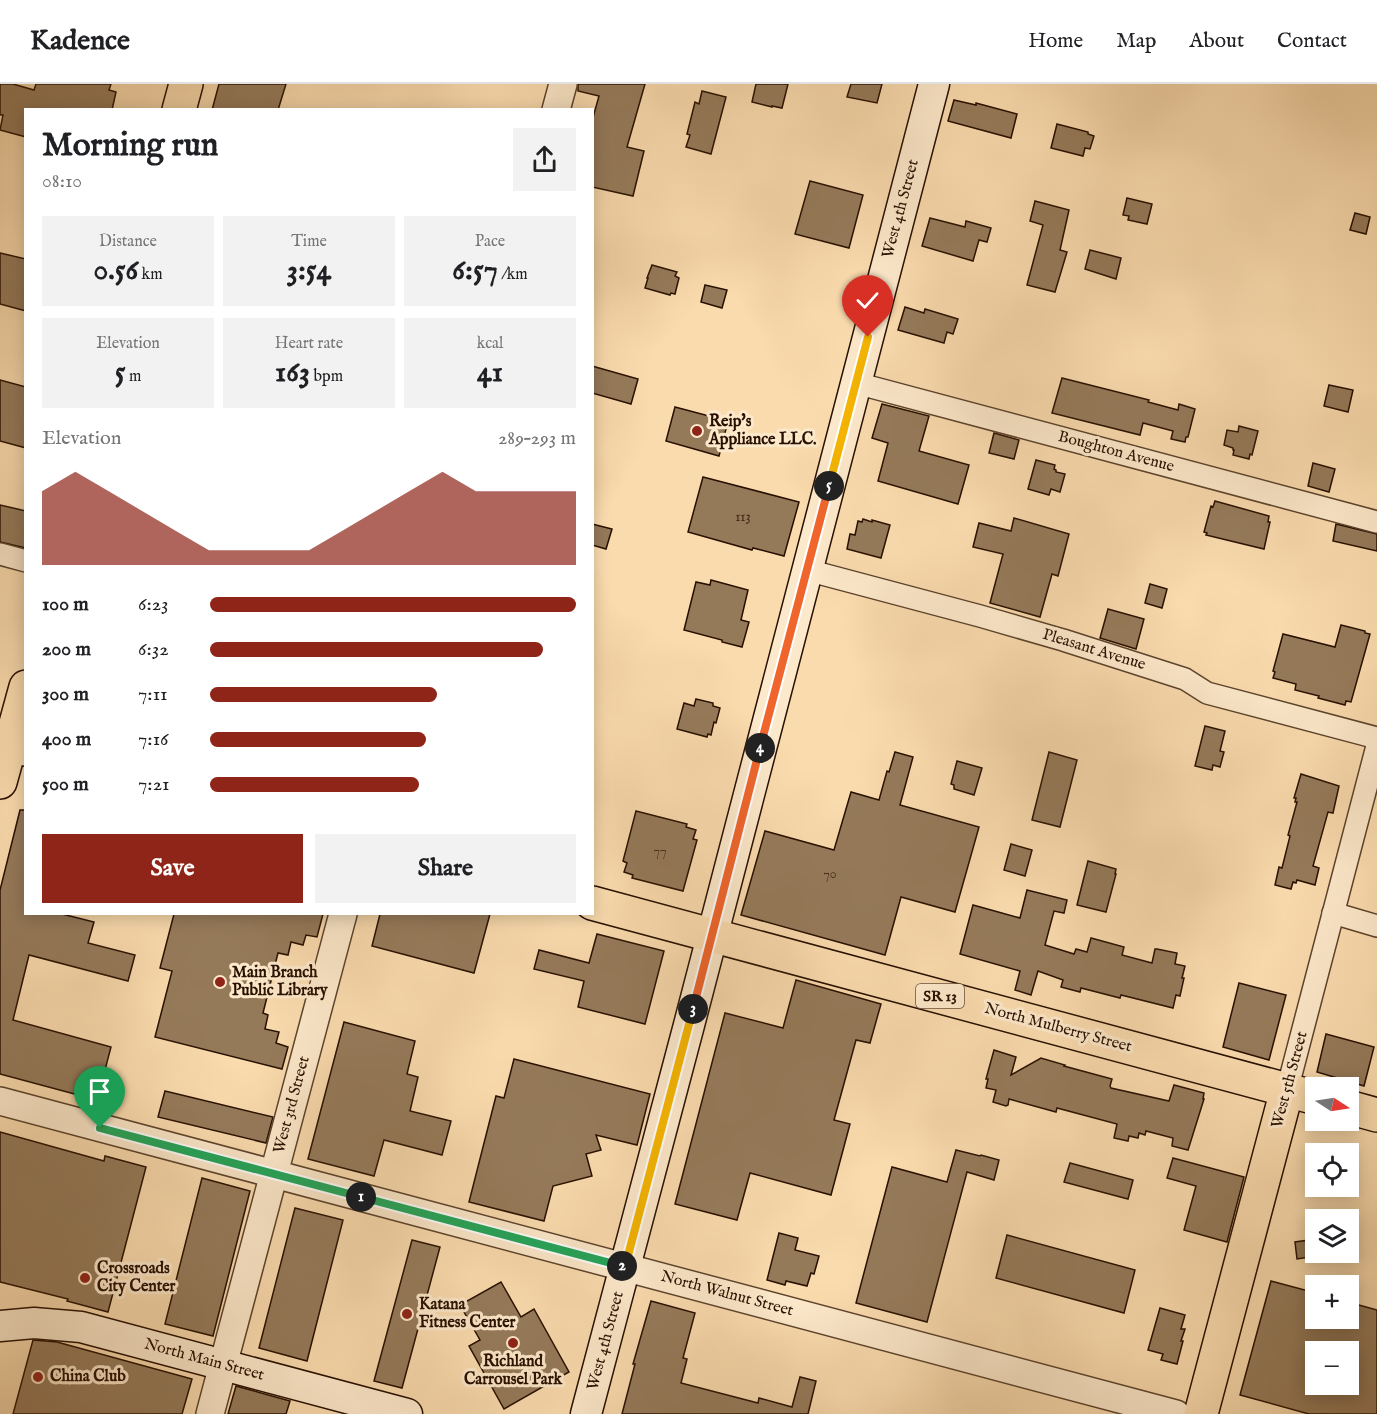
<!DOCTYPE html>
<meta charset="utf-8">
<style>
body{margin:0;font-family:"IM FELL English",serif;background:#f2f2f2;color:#202124;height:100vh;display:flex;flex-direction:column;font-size:22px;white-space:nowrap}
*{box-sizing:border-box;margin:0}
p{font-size:20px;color:#757577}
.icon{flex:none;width:33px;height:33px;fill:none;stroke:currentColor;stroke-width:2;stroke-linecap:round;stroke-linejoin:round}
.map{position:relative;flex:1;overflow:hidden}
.sheet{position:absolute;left:24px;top:24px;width:570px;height:807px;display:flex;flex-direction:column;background:#fff;border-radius:0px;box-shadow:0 3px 15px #0003}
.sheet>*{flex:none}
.needle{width:39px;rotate:102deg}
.tools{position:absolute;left:1305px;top:993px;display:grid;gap:12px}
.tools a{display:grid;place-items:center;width:54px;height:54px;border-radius:0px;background:#fff;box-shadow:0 3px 15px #0003;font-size:30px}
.pin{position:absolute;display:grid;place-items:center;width:51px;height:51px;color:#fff;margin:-62px -26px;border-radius:50% 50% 50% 0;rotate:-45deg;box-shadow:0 0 6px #0007}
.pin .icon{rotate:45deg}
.km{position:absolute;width:30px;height:30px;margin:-15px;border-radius:50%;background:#222;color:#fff;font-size:16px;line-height:30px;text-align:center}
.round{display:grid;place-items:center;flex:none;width:63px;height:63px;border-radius:0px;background:#f2f2f2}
.headline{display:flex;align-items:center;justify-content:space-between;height:102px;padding:0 18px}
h1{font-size:33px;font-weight:800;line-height:45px}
.stats{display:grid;grid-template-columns:repeat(3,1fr);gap:9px;height:102px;padding:6px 18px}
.stats div{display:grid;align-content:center;border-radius:0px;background:#f2f2f2;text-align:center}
.stats b{font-size:30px;font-weight:800}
.stats small{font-size:16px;font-weight:400}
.stats p{font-size:16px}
.chart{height:168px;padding:12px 18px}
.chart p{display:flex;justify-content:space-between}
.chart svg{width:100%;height:108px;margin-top:6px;fill:#8f2418;opacity:.7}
.action{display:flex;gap:12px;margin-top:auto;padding:12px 18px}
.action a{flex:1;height:69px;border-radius:0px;background:#8f2418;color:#fff;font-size:24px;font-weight:800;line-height:69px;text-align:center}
.action a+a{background:#f2f2f2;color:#202124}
ul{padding:0 18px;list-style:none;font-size:20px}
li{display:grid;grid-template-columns:96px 72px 1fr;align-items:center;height:45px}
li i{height:15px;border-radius:8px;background:#8f2418}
header{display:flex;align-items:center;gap:36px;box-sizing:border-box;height:84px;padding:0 30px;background:#fff;border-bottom:2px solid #e0e0e0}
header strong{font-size:28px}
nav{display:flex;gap:33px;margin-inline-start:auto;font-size:21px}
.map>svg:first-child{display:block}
</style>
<header>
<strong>Kadence</strong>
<nav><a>Home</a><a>Map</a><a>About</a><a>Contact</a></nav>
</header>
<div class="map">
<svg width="1377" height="1330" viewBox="0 0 1377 1330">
<rect width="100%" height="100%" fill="#fadbae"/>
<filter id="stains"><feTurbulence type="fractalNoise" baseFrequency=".00333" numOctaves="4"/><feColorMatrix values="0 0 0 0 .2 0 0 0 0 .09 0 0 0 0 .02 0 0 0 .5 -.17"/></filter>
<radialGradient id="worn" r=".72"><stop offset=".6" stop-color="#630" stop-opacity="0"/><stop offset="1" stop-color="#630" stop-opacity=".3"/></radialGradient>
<!-- building -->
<g fill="#957a5a" stroke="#281000" stroke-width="1.5" fill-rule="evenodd">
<path d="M0,0H13L34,6L36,0H111L109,6L116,8L112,26H26V53L0,46L3,31H0Z"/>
<path d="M219,0H286L278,26H212Z"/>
<path d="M578,0H645L627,63L644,67L633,112L592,103V37L599,12L578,7Z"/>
<path d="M756,0H788L782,24L772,22V23L752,18Z"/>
<path d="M851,0H882L877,19L847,13Z"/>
<path d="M702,7L726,13L711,70L686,63L690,51L687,50L695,18L699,20Z"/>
<path d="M954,16L976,21V19L1017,30L1011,54L948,37Z"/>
<path d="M1057,40L1088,48V50L1094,52L1090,65L1085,64L1083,72L1051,64Z"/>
<path d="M810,97L863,111L849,164L795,150Z"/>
<path d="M1127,114L1152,120L1147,140L1128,136L1129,132L1123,131Z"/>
<path d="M1035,117L1069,126L1060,166L1067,168L1055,208L1027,201L1043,141L1030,137Z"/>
<path d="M1355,129L1370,133L1366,150L1350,146Z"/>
<path d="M930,134L965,143L966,137L991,144L987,158L979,156L973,177L922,162Z"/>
<path d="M1090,166L1121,174L1116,195L1085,185Z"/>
<path d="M0,169L26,175V227L0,220Z"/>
<path d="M652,181L677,188L675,192L679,194L675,210L671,209L670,211L645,204L648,194H647Z"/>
<path d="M705,201L727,206L722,224L701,218Z"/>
<path d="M905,223L924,229L925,225L958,235L953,250L947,248L944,259L898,246Z"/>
<path d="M592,282L638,295L631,320L592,309Z"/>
<path d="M1062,294L1149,316L1148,318L1178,326L1179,320L1195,325L1188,353H1186L1185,358L1171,355L1173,347L1143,339L1140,351L1052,329Z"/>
<path d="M0,296L26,303V364L0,357Z"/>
<path d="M1329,301L1353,306L1348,328L1324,322Z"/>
<path d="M882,320L929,332L919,367L969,381L958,420L878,397L888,359L872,354Z"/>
<path d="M675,323L728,337L719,372L666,357Z"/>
<path d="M1239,342L1258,347L1252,371L1250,370L1249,375L1233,371L1234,366H1233V364L1224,361L1227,346L1238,348Z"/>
<path d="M994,349L1019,356L1014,375L989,369Z"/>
<path d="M1036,376L1055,381L1054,385L1056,386V388L1065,390L1060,408L1051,405L1049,411L1028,405Z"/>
<path d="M1313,379L1335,385L1329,408L1308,402Z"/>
<path d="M703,393L799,418L784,472L753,464L752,466L688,448Z"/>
<path d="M1215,417L1269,432L1268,438H1270L1264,465L1206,451L1207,449L1204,448L1211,422L1213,423Z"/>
<path d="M0,421L26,427V464L0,458Z"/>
<path d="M1014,434L1069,450L1058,492L1052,490L1040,533L990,519L1003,470L973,463L979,439L1011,447Z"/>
<path d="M863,435L872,438V436L890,441L881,474L847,465L850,450L855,451L858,437L862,438Z"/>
<path d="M592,440L612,445L606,465L592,461Z"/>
<path d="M1336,440L1377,450V467L1333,457Z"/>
<path d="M711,496L748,506L741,536L749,538L742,563L722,558V556L684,546L696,498L710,501Z"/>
<path d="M1150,500L1167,505L1162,524L1145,519Z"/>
<path d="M1108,525L1144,535L1136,565L1100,554Z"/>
<path d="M1341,541L1365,547V549L1370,550L1351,618L1346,617L1345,621L1318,614L1319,612L1295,606L1296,600L1273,594L1275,588L1273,587L1283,550L1335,563Z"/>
<path d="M696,615L713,619V622L720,624L716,639L714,638L711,651L708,650L707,653L677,645L684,619L694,622Z"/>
<path d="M1205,642L1225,647L1220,667L1224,668L1220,683L1213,681L1212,686L1195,682Z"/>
<path d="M895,668L913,673L900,721L979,743L955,828L901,813L885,871L741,831L765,747L834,766L851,708L879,716L887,687L889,688Z"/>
<path d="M1049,668L1077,676L1060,743L1032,736Z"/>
<path d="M957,677L982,684L974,711L954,705V701L951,700Z"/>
<path d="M1301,690L1339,702L1333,729L1328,728L1313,782L1319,784L1315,801L1297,796L1296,799L1293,798L1291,805L1275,801L1279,783L1282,784L1290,752L1288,751L1297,718H1295L1296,714H1294Z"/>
<path d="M20,726H26V830H62L94,838L88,859L135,871L128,897L29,871L13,936L111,963L97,1016L0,990V806Z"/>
<path d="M636,727L687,740L686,743L696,746L693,755L697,756L683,807L632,794L633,791L624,788L627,779L623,777Z"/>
<path d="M1011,760L1032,766L1025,792L1004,786Z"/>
<path d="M1088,777L1116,785L1115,790H1116L1106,828L1077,821Z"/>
<path d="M1027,806L1067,816L1064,829L1054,827L1045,861L1074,870L1076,865L1087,868L1091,854L1124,863L1122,871L1152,879L1155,865H1157L1177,869L1175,880L1185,882L1182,894H1184L1180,912L1176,911L1173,924L1121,911L1120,914L1081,904L1080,908L1061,903L1063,896L1038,887L1031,911L1015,906L1020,887L960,870L973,821L1020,834Z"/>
<path d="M174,830H323L317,853L306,851L303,861L291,858L288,871L278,869L263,929L268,931L265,945L279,948L276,959L288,963L282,985L155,953L172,887L160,884Z"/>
<path d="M380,830H490L474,889L372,862Z"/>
<path d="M597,850L664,867L645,940L578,923L584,897L534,885L539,866L589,879Z"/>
<path d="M796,896L881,920L870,959L856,956L834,1036L850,1040L831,1111L750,1089L737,1136L675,1120L725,929L783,944Z"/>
<path d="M1239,899L1286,911L1269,976L1223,963Z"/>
<path d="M344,938L415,957L407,990L418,993L410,1027L451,1037L442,1071L384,1056L374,1092L308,1075Z"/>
<path d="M1326,950L1374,963L1364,1002L1317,988Z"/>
<path d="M994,966L1016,973L1011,991L1041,974L1065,981L1064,982L1112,995L1110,1002L1111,1004L1169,1017L1174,1001L1204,1009L1203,1015H1204L1188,1066L1172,1062L1173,1054L1146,1047L1145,1051L1139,1049L1138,1054L1129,1052L1128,1057L1114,1054L1117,1040L1057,1024L1056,1028L1009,1015L1008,1021L1006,1022L993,1018L996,1006L986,1004L988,995H986Z"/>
<path d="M514,975L650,1010L637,1061L596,1051L601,1066L586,1070L592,1092L553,1102L544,1137L469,1118L496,1012L504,1014Z"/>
<path d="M165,1007L273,1033L266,1059L158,1033Z"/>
<path d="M0,1048L104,1077L105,1072L146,1083L108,1228L67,1217L68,1215L0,1198Z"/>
<path d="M956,1066L980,1072L981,1071L999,1076L994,1096L967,1088L927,1238L856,1219L892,1083L947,1098Z"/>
<path d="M1173,1074L1244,1093L1227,1158L1184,1146L1196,1102L1167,1094Z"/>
<path d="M1070,1079L1133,1096L1128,1115L1064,1098Z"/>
<path d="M202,1094L250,1107L213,1252L165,1240Z"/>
<path d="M295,1124L343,1136L307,1277L259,1264Z"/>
<path d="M779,1149L798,1154L795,1166L819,1172L814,1190L811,1189L807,1202L786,1197L785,1201L767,1196Z"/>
<path d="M1007,1151L1135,1186L1124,1229L996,1194Z"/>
<path d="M1316,1155V1172L1297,1175L1295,1158Z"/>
<path d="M412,1156L440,1163L402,1304L374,1297Z"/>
<path d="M1271,1197L1316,1209V1234H1348V1218L1377,1226V1330H1309L1240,1311ZM1316,1268H1348V1300H1316Z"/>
<path d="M501,1198L521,1233L534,1225L569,1288L504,1325L469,1262L480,1256L460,1221Z"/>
<path d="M651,1217L695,1229L683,1274L687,1275L681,1299L758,1319L759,1314L792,1323L800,1293L816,1297L808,1330H622L635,1280H633Z"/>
<path d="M1160,1224L1185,1231L1181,1245H1185L1181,1257H1183L1177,1280L1161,1276L1163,1270L1148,1266Z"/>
<path d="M33,1256L57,1258L192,1295L182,1330H13Z"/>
<path d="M236,1302L290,1317L286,1330H228Z"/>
</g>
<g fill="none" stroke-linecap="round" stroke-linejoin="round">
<defs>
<g id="minor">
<path d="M856,299L1377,438"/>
<path d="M0,470L26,477"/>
<path d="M807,486L980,532L1063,556L1185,595L1207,609L1377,654"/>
<path d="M1333,829L1377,842"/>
<path d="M1287,1006L1377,662"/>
</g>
<g id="tertiary">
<path d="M556,26L563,0"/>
<path d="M0,1017L1176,1330"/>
<path d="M210,1330L343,830"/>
</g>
<g id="secondary">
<path d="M0,1242L34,1239L81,1243L407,1330"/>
<path d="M586,1330L689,941L934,0"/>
</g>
<g id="primary">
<path d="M179,26L186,0"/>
<path d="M0,698L26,603"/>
<path d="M1287,1006L1316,1014"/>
<path d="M1348,1023L1377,1031"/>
</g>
<g id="trunk">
<path d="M0,658L26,665"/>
<path d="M592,819L1287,1006L1201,1330"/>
</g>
</defs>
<!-- minor casing -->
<use href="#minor" stroke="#5c432c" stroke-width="24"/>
<!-- tertiary casing -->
<use href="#tertiary" stroke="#5c432c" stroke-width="30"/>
<!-- secondary casing -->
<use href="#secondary" stroke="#281000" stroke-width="33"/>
<!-- primary casing -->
<use href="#primary" stroke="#281000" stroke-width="36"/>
<!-- trunk casing -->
<use href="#trunk" stroke="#281000" stroke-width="36"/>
<!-- minor -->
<use href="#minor" stroke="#fce8ca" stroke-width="21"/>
<!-- tertiary -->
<use href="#tertiary" stroke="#fce8ca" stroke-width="27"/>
<!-- secondary -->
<use href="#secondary" stroke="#fce8ca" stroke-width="30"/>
<!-- primary -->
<use href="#primary" stroke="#fadbae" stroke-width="33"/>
<!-- trunk -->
<use href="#trunk" stroke="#fadbae" stroke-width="33"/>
</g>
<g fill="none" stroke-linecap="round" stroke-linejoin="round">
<defs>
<path id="split-1" d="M100,1044L361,1113"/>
<path id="split-2" d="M361,1113L622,1182"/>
<path id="split-3" d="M622,1182L625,1183L693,925"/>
<path id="split-4" d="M693,925L760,664"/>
<path id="split-5" d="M760,664L829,402"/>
<path id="split-6" d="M829,402L868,253"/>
</defs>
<!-- split-1 casing -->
<use href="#split-1" stroke="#fff" stroke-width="12"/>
<!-- split-2 casing -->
<use href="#split-2" stroke="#fff" stroke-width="12"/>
<!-- split-3 casing -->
<use href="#split-3" stroke="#fff" stroke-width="12"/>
<!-- split-4 casing -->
<use href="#split-4" stroke="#fff" stroke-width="12"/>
<!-- split-5 casing -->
<use href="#split-5" stroke="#fff" stroke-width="12"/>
<!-- split-6 casing -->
<use href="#split-6" stroke="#fff" stroke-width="12"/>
<!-- split-1 -->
<use href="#split-1" stroke="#22a559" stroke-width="8"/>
<!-- split-2 -->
<use href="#split-2" stroke="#22a559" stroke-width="8"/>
<!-- split-3 -->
<use href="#split-3" stroke="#f5b400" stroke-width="8"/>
<!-- split-4 -->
<use href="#split-4" stroke="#f0652b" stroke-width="8"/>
<!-- split-5 -->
<use href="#split-5" stroke="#f0652b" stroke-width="8"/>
<!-- split-6 -->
<use href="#split-6" stroke="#f5b400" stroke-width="8"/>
</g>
<!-- markers -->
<g fill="#8f2418" stroke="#fce8ca" stroke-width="2">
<circle cx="697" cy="347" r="6"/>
<circle cx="220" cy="898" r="6"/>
<circle cx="85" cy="1194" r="6"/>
<circle cx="407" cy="1230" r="6"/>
<circle cx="513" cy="1259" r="6"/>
<circle cx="38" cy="1293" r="6"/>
</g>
<g text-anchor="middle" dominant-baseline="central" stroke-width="6" stroke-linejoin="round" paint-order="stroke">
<!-- number labels -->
<g font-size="14" fill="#432a16">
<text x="743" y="433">113</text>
<text x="660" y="767">77</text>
<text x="830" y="790">70</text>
</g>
<!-- shield labels -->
<rect fill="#fce8ca" stroke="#68513d" stroke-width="1.5" x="916" y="900" width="48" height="24" rx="4.5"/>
<g font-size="15" font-weight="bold" fill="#281000">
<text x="940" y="912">SR 13</text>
</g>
<!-- street labels -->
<g font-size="16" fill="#281000" stroke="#fce8ca">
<text transform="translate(901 125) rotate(-75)">West 4th Street</text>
<text transform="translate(1116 368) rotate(15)">Boughton Avenue</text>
<text transform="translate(1094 566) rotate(17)">Pleasant Avenue</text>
<text transform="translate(1058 944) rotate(15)">North Mulberry Street</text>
<text transform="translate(1290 996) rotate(-75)">West 5th Street</text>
<text transform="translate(292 1021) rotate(-75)">West 3rd Street</text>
<text transform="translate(727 1210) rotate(15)">North Walnut Street</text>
<text transform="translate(606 1257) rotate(-75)">West 4th Street</text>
<text transform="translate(204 1276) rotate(15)">North Main Street</text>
</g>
<!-- poi labels -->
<g font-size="16" font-weight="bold" fill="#281000" stroke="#fce8ca" text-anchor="start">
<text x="709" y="338">Reip's<tspan x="709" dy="18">Appliance LLC.</tspan></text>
<text x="232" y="889">Main Branch<tspan x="232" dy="18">Public Library</tspan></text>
<text x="97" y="1185">Crossroads<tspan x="97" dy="18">City Center</tspan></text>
<text x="419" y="1221">Katana<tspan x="419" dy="18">Fitness Center</tspan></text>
<text x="513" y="1278" text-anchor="middle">Richland<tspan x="513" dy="18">Carrousel Park</tspan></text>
<text x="50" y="1293">China Club</text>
</g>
</g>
<rect width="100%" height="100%" filter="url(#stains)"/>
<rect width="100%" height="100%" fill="url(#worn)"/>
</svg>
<div class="tools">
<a><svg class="needle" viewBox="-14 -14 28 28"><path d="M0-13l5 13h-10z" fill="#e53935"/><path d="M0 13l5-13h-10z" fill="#757577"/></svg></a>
<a><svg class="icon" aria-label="locate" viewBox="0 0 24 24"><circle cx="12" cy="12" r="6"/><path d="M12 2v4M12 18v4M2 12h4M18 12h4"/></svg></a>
<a><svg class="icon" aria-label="layers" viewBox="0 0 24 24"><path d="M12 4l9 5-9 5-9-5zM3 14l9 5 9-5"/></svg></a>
<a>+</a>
<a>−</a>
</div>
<div class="pin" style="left:100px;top:1044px;background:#1e9e55"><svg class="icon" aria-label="arrive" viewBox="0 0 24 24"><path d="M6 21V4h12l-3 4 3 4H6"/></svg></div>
<div class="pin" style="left:868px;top:253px;background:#d93025"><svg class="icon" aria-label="check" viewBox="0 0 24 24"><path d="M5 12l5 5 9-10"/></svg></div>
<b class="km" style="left:361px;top:1113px">1</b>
<b class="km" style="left:622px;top:1182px">2</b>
<b class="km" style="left:693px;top:925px">3</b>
<b class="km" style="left:760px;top:664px">4</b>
<b class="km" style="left:829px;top:402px">5</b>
<section class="sheet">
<div class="headline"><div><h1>Morning run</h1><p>08:10</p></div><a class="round"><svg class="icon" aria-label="share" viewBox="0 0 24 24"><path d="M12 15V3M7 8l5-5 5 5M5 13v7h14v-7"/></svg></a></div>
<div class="stats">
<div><p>Distance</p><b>0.56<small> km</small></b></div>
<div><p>Time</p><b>3:54</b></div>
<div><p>Pace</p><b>6:57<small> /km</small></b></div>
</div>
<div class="stats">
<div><p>Elevation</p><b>5<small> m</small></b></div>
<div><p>Heart rate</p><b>163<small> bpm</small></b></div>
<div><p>kcal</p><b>41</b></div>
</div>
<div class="chart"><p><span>Elevation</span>289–293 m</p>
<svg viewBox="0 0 160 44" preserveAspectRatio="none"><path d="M0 44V14L10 6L20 14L30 22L40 30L50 38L60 38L70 38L80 38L90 30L100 22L110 14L120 6L130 14L140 14L150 14L160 14V44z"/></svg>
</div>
<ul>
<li><b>100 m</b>6:23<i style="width:100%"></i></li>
<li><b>200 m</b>6:32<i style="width:91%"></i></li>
<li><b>300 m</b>7:11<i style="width:62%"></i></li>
<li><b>400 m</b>7:16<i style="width:59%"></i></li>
<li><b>500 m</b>7:21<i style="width:57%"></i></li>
</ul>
<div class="action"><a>Save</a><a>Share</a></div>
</section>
</div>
